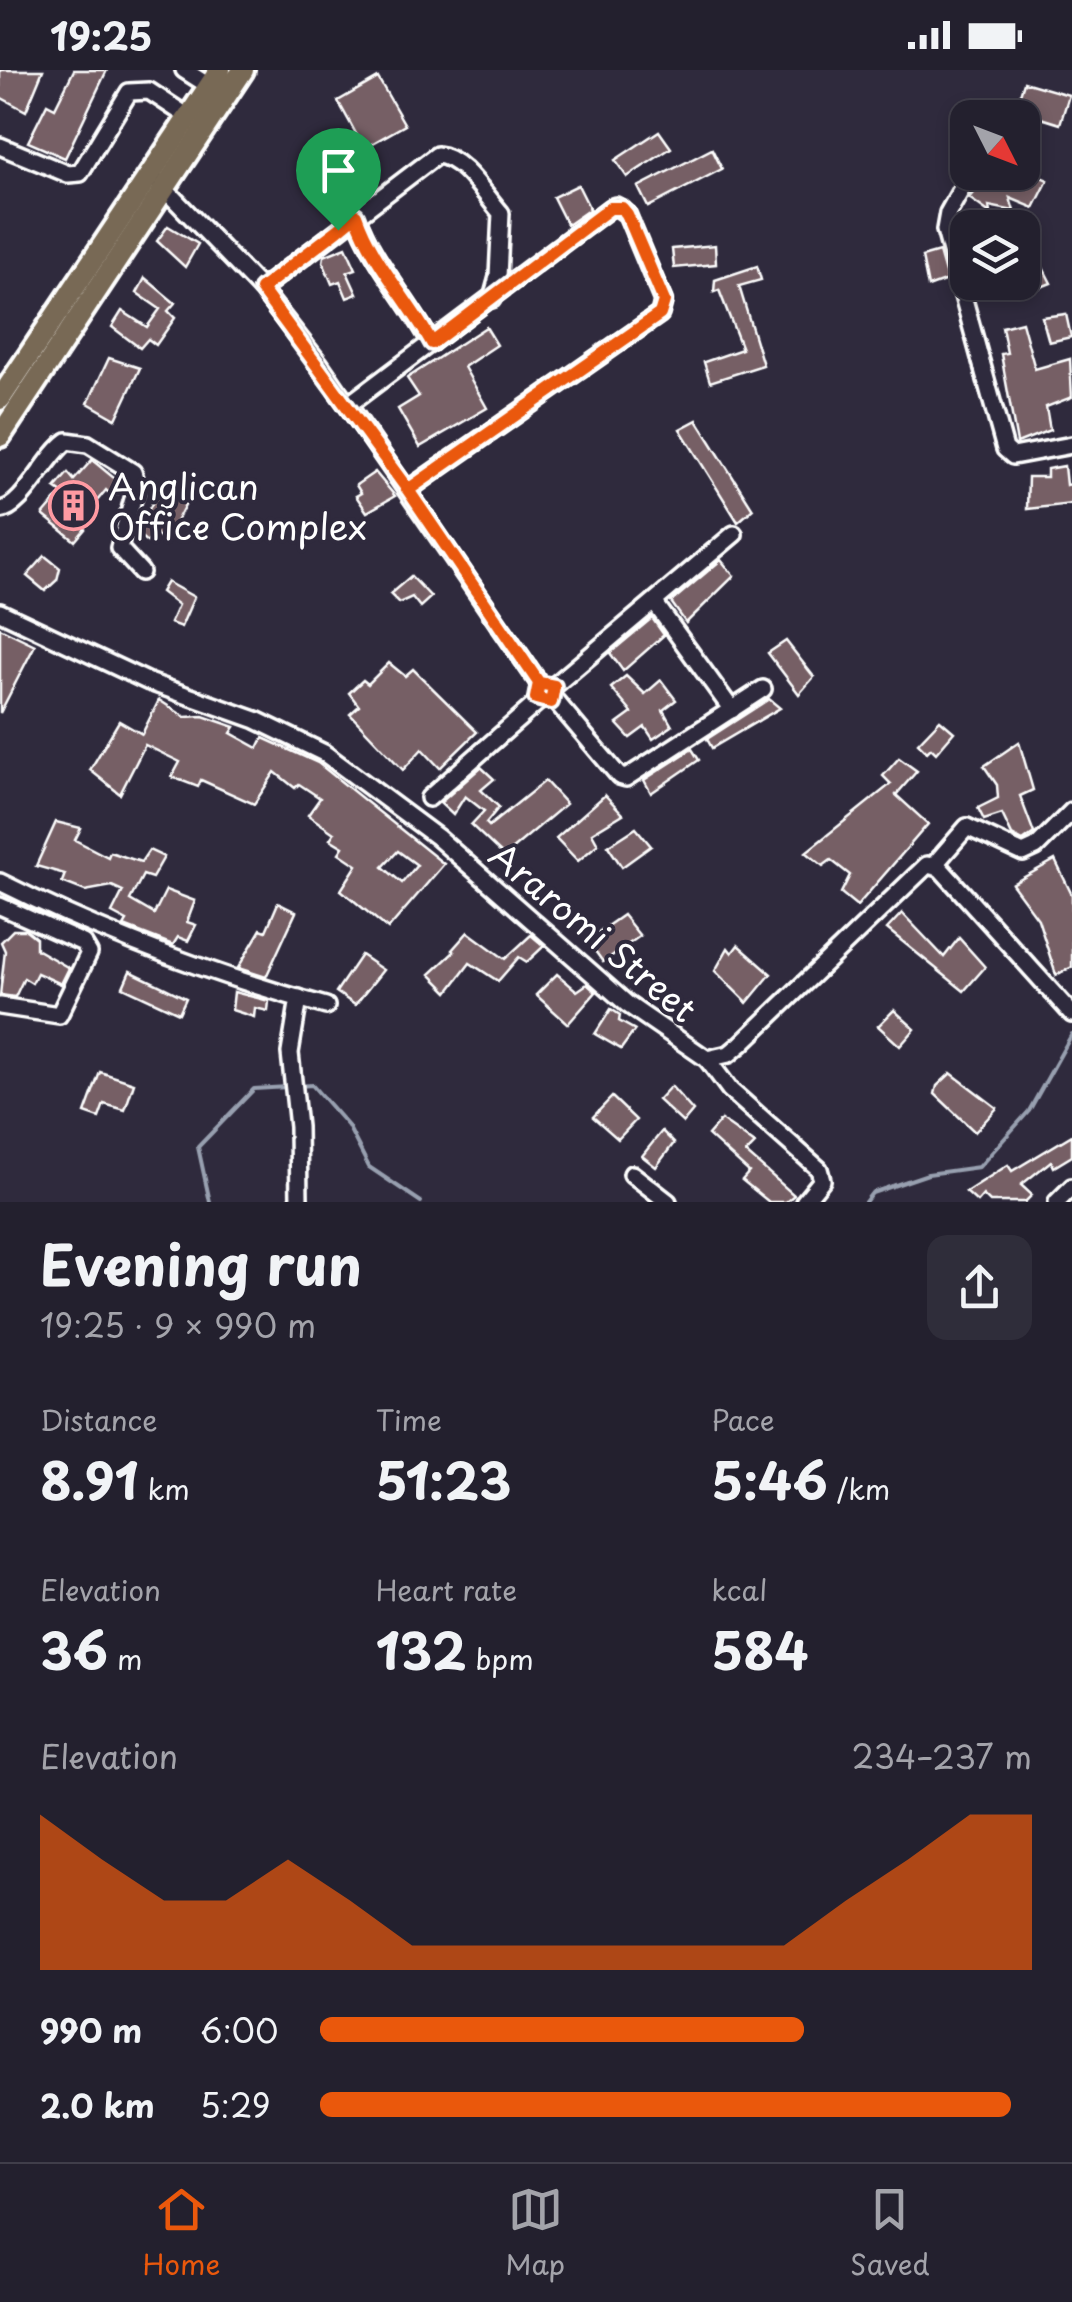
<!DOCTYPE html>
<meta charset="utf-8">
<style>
body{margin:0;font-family:"Playpen Sans",sans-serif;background:#2f2d3a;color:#f1f3f6;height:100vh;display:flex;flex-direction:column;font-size:38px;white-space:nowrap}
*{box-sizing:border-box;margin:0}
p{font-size:32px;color:#a3a3aa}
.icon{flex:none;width:55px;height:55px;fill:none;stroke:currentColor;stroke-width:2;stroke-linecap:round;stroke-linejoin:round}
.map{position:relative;height:1132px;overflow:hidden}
.side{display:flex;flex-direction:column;background:#23202e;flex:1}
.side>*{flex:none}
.needle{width:65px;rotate:132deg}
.controls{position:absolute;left:950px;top:30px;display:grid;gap:20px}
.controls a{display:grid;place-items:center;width:90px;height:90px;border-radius:20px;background:#23202e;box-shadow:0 5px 15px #0003,0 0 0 2px #403e4a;font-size:50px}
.pin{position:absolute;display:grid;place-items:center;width:85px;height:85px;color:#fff;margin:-102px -42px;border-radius:50% 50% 50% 0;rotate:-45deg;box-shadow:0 0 10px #0007}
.pin .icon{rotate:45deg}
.round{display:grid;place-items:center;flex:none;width:105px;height:105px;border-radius:20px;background:#2f2d3a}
.overview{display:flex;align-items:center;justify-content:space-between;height:170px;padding:0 40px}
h1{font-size:55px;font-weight:700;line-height:75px}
.metrics{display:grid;grid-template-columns:repeat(3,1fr);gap:15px;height:170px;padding:10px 40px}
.metrics div{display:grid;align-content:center}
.metrics b{font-size:50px;font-weight:700}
.metrics small{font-size:28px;font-weight:400}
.metrics p{font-size:28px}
.chart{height:280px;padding:20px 40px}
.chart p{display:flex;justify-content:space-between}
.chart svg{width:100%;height:180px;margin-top:10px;fill:#ea580c;opacity:.7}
ul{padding:0 40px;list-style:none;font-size:32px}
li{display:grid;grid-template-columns:160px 120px 1fr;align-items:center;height:75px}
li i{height:25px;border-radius:12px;background:#ea580c}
.status{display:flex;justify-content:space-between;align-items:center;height:70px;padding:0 50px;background:#23202e;direction:ltr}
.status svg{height:28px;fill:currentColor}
.tabs{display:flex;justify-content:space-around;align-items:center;height:140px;border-top:2px solid #403e4a;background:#23202e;font-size:28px;color:#a3a3aa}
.tabs a{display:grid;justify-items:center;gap:5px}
.tabs .on{color:#ea580c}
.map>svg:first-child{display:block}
</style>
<div class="status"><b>19:25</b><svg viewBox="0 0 49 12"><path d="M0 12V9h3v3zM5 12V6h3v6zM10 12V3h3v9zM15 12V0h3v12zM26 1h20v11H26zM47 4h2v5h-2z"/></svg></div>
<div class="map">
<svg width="1072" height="1132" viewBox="0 0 1072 1132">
<rect width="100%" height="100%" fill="#2f2a3d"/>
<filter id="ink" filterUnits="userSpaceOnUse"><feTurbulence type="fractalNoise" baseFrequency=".01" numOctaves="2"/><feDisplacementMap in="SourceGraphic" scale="20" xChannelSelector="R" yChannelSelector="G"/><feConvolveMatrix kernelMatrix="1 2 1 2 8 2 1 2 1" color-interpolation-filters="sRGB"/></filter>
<g filter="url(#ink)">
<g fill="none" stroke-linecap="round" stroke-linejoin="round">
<!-- stream -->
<g stroke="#98a0b0" stroke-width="4">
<path d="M298,1016L312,1015L348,1056L369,1097L421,1132"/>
<path d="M210,1132L198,1077L254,1019L288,1017"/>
<path d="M865,1132L872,1123L928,1104L979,1097L1029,1041L1072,964"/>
</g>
</g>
<!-- building -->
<g fill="#765f65" stroke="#fff" stroke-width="2.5" fill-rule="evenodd">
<path d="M0,0H43L26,41L0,27Z"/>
<path d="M74,0H107L65,88L28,72L47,34L55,38Z"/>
<path d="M378,8L405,55L364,78L338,31Z"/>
<path d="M1024,12L1069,25L1060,54L1015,40Z"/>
<path d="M659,61L671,78L627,107L615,90Z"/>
<path d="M712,79L722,99L648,137L638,117Z"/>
<path d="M990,102L1030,107L1032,103L1048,110L1034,138L1010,128L1014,141L989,136L990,143L969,128Z"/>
<path d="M578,115L590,139L567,155L553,127Z"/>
<path d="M168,156L198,174L185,197L157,171Z"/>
<path d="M1024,168L1030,186L1036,184L1051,213L1026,223Z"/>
<path d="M715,175L716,194L674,198L672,179Z"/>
<path d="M346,177L356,199L347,202L357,224L347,228L340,211L332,214L323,192L324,186Z"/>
<path d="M939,182L947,210L928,217L922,187Z"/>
<path d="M757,196L761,210L739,216L763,295L710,312L704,292L742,279L719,220L714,222L715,210Z"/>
<path d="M145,208L175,233L168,241L175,248L156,275L148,269L140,278L112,257L122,241L147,257L160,239L137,223Z"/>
<path d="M1066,244L1071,267L1049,272L1042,247Z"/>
<path d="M1022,252L1035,299L1070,289L1072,327L1046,337L1050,360L1017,373L1001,284L1007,283L1002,257Z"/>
<path d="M486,257L497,275L464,297L487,338L420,377L398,339L419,326L407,308Z"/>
<path d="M109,288L140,298L116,349L88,333Z"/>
<path d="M697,350L753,439L738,452L680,359Z"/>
<path d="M92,390L125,417L114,428L106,420L79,453L85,459L75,471L43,445L62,423L55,418L68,403L74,410Z"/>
<path d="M1064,396L1066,415L1072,414V434L1027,439L1028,407H1047V399Z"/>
<path d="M375,402L395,426L367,442L356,426L361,423L356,415Z"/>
<path d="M166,408L189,427L165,473L155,463L147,472L136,463Z"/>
<path d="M45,486L60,498L57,510L45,521L27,506Z"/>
<path d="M721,490L734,506L686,553L671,532Z"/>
<path d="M411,506L431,527L420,537L412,527L399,533L390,524Z"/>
<path d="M167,512L194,527L181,557L170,553L178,535L161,522Z"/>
<path d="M652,548L664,565L623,601L610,583Z"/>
<path d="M0,558L35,575L0,643Z"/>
<path d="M786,571L814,607L799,624L768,583Z"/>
<path d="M389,593L405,606L413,599L477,662L440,698L422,679L403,700L350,644L359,636L349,623L363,610L368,614Z"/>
<path d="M626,606L645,624L661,610L676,630L663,640L672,656L653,669L645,657L630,668L617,654L632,643L611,618Z"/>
<path d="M769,629L780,638L712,678L707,669Z"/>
<path d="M159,630L185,647L203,646L235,657L231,663L258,678L263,668L318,693L444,794L388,859L341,820L357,795L339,783L343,777L330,769L334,763L308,745L320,728L299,714L295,718L275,702L254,734L201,710L198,717L172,707L180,692L145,675L120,724L90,700L119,651L142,664ZM398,781L417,795L402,813L383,797Z"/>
<path d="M940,650L954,662L936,683L931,678L927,682L918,673Z"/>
<path d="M1019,672L1033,720L1020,726L1034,763L1023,771L1012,765L1002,744L984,750L978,738L998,728L997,715L984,696Z"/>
<path d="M692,679L699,690L651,723L644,710Z"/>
<path d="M899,688L917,701L896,725L928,754L857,836L841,823L850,805L831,790L823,796L806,782L891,714L883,706Z"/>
<path d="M481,697L494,709L481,720L499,737L486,753L489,756L545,711L566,734L504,786L471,755L484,741L465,726L453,745L440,733Z"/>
<path d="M605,725L623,744L592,763L598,774L578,791L556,768Z"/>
<path d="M56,752L81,758L75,770L108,787L110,782L141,792L149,780L164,787L152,808L143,805L130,830L154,844L166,820L195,831L187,852L196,855L188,871L178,867L173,875L124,856L127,851L112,843L123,821L112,816L85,821L62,812L65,804L36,796Z"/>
<path d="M636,758L651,776L622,797L608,776Z"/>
<path d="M1055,790L1072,825V897L1056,905L1038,849L1012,814Z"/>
<path d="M278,833L296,842L266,907L238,898L261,859L266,861Z"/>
<path d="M902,843L944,887L959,868L985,897L964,921L887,859Z"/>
<path d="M623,845L640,866L603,892L587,870Z"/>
<path d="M13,860H26L36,868V879L69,898L61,914L37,903L32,913L24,908L15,927L0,925L5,881L1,872Z"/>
<path d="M468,862L505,889L531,865L544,876L527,892L519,887L498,911L470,893L448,922L430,904L454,882L452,880Z"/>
<path d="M738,875L771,904L747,933L715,901L728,878L732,883Z"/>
<path d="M361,885L383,900L355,935L336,922Z"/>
<path d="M130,901L186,928L179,943L123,917Z"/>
<path d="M557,904L577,921L587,914L596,922L568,954L536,925Z"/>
<path d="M234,922L269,931L268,941L255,938L254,947L232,940Z"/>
<path d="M611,939L620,945L619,951L635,960L621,979L595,964Z"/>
<path d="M894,940L915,959L900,976L878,956Z"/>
<path d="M100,1002L134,1013L125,1040L104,1034L99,1048L85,1043Z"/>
<path d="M951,1003L997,1038L975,1062L935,1024L937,1016Z"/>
<path d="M671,1016L693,1041L683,1053L658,1030Z"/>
<path d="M612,1027L636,1050L618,1069L593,1047Z"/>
<path d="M721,1050L755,1074L746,1083L794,1125L786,1132H769L742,1110L749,1102L708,1065Z"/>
<path d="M662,1061L674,1073L656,1097L642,1086Z"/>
<path d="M1072,1065V1086L1054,1097L1051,1091L1021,1115L1032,1125L1025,1132H990L983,1125L977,1132L966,1122L1008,1095L1012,1101Z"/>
</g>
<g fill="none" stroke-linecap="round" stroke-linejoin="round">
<defs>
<g id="minor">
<path d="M184,0L209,16"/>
<path d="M0,76L68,104L80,103L129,22L149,21L187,46"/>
<path d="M971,102L948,143L945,160L1005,379L1013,386L1072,375"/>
<path d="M158,112L261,219L319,293L539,613"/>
<path d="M356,145C372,192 408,229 431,273"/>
<path d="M261,219L437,85C463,87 484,124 501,143L498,207L492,229"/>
<path d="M348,335L610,138L616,136L627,144L663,231L660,244L409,419"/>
<path d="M0,440C23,438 45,387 67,371L88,374L133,402L137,415L119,478L141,502"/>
<path d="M654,532L732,640"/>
<path d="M0,542L149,612L256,650L324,683L437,767L627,934L707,989L729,984L741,974L927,795L940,798L1072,944"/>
<path d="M554,616L734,464"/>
<path d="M554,629L619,706L626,708L763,619"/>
<path d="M429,728L539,631"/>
<path d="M934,795L967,757L1023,783L1036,777L1072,741"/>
<path d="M0,812C106,865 212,905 326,936"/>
<path d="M0,836L83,873L89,883L59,945L0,936"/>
<path d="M299,928L290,983L298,1057L299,1132"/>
<path d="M707,989L730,1020L819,1099L822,1110L804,1132"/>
<path d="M632,1104L668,1132"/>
<path d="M1057,1132L1072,1117"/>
</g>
<g id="major">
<path d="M0,329L220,0"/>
<path d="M0,366L243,0"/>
</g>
</defs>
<!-- minor casing -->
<use href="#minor" stroke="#fff" stroke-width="22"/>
<!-- major casing -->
<use href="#major" stroke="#fff" stroke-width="28"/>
<!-- minor -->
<use href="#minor" stroke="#2f2a3d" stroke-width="15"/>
<!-- major -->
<use href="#major" stroke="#786954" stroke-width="20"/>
</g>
</g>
<g fill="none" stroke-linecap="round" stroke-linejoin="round" filter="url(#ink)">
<defs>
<path id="route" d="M338,160L261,219L408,420L539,613L536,628L551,632L554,616L539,613L408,420L660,244L664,231L627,144L622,138H610L432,273C408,229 372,192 356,145L338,160"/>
</defs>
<!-- route casing -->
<use href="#route" stroke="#fff" stroke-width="20"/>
<!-- route -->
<use href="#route" stroke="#ea580c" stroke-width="12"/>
</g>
<!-- icons -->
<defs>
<symbol id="building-ring" viewBox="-11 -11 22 22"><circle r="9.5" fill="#2f2a3d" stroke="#ff9aa2" stroke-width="1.5"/><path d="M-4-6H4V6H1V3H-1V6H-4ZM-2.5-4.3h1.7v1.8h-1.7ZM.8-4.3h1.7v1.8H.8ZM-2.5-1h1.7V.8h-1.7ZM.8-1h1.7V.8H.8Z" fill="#ff9aa2"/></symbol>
</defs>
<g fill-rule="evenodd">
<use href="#building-ring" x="46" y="408" width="55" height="55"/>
</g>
<g text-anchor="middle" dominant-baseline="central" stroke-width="8" stroke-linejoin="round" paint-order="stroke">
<!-- poi labels -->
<g font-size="35" fill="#fff" stroke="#2f2a3d" text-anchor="start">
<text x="108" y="415">Anglican<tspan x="108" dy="40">Office Complex</tspan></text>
</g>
<!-- street labels -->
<g font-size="35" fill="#fff" stroke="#2f2a3d">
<text transform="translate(594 861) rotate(40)">Araromi Street</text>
</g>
</g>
</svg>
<div class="controls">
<a><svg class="needle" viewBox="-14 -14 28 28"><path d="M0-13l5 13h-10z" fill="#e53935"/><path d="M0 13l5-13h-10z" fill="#a3a3aa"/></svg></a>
<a><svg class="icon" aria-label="layers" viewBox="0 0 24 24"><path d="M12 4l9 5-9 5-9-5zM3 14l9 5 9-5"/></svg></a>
</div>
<div class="pin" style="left:338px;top:160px;background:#1e9e55"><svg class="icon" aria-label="arrive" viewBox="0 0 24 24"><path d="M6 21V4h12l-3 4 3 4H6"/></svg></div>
</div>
<section class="side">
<div class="overview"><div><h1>Evening run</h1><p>19:25 · 9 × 990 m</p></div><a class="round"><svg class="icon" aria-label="share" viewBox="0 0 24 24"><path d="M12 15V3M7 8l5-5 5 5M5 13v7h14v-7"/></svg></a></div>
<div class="metrics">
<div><p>Distance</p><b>8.91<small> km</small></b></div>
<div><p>Time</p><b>51:23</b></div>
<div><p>Pace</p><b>5:46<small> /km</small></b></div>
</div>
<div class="metrics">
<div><p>Elevation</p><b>36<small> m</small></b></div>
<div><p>Heart rate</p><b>132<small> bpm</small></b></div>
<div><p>kcal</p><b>584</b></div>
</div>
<div class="chart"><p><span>Elevation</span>234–237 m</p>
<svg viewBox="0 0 160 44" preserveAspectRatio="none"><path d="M0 44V6L10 17L20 27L30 27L40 17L50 27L60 38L70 38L80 38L90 38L100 38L110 38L120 38L130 27L140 17L150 6L160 6V44z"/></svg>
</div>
<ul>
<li><b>990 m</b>6:00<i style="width:68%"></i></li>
<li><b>2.0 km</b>5:29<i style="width:97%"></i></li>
</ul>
</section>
<nav class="tabs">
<a class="on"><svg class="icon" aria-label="home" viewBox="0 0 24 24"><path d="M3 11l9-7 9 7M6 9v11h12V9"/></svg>Home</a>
<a><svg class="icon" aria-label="map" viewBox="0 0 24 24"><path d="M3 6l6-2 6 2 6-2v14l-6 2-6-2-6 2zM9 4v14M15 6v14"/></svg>Map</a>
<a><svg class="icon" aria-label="saved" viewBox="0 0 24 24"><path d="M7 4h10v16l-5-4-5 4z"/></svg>Saved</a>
</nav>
